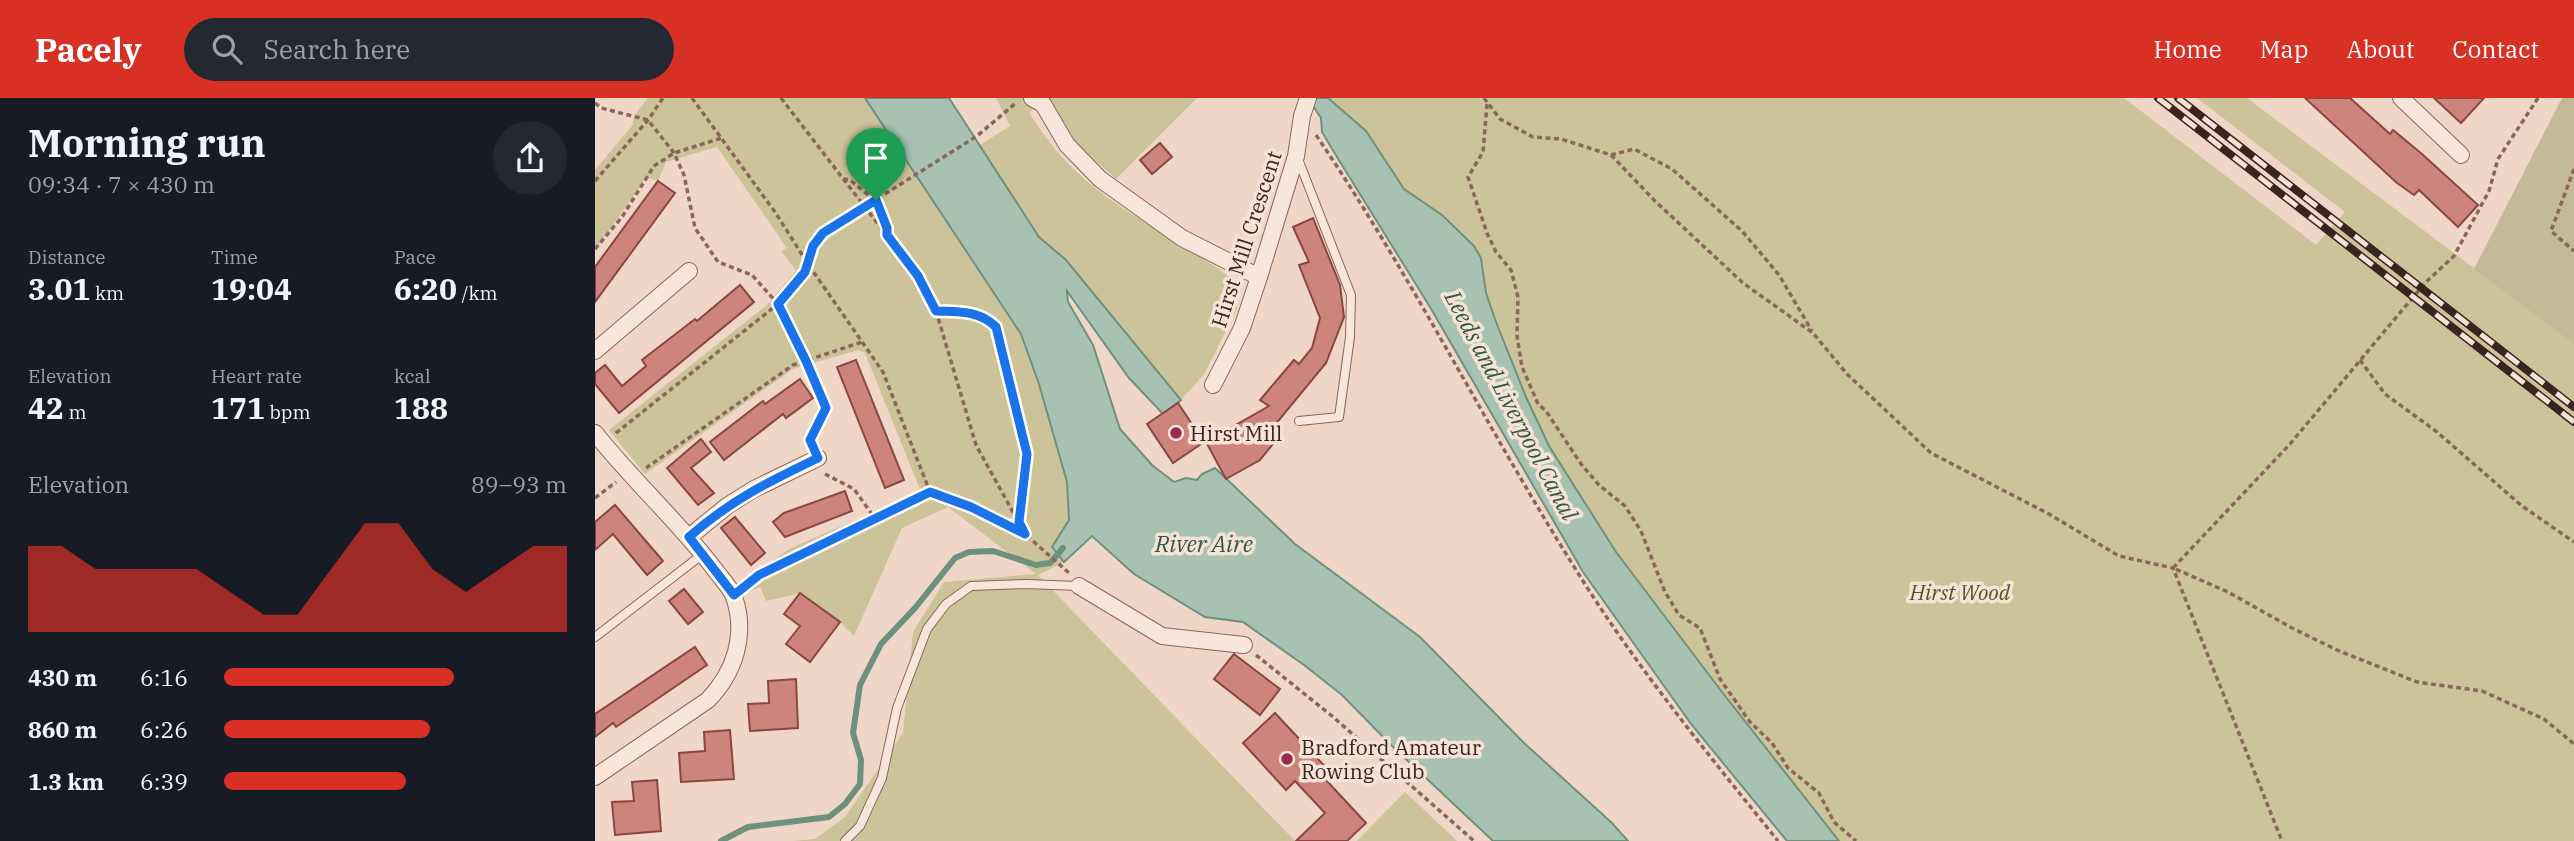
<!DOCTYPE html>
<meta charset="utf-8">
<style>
body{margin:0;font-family:"IBM Plex Serif",serif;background:#242831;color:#f1f3f6;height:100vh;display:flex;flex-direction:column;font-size:26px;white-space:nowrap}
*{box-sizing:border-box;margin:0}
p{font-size:23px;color:#9ea1a6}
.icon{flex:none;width:38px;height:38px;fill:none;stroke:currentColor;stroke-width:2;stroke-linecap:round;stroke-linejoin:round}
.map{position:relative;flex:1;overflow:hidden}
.details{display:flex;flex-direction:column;background:#171b24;width:595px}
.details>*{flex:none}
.pin{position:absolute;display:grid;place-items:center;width:60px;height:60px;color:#fff;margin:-72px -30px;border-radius:50% 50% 50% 0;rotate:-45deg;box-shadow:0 0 7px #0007}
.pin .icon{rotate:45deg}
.round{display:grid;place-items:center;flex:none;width:74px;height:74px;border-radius:37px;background:#242831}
.head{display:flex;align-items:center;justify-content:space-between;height:119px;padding:0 28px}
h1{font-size:38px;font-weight:700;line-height:52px}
.metrics{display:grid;grid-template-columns:repeat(3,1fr);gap:10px;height:119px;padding:7px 28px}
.metrics div{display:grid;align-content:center}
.metrics b{font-size:30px;font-weight:700}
.metrics small{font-size:19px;font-weight:400}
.metrics p{font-size:19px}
.chart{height:196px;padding:14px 28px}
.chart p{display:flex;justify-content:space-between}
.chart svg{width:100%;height:126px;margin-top:7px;fill:#d93025;opacity:.7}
ul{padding:0 28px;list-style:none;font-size:23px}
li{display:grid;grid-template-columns:112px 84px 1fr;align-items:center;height:52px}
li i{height:18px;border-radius:9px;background:#d93025}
header{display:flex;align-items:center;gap:42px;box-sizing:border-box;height:98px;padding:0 35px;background:#d93025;color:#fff}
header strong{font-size:33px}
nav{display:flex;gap:38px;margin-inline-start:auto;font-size:24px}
.search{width:490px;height:63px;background:#242831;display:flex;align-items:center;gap:18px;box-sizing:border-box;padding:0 24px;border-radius:38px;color:#9ea1a6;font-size:26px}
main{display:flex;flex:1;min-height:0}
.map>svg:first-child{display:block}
</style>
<header>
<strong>Pacely</strong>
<div class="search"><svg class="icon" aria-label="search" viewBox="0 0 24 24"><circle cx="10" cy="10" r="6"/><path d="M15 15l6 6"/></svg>Search here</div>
<nav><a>Home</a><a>Map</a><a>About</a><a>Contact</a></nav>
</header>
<main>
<section class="details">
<div class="head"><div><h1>Morning run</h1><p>09:34 · 7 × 430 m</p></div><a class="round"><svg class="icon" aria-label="share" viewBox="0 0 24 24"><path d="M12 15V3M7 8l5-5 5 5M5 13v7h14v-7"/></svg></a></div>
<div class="metrics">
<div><p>Distance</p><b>3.01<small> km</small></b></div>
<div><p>Time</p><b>19:04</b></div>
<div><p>Pace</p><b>6:20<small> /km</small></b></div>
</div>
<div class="metrics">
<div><p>Elevation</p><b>42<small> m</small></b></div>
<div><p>Heart rate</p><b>171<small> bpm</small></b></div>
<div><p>kcal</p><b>188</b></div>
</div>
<div class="chart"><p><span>Elevation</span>89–93 m</p>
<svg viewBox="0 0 160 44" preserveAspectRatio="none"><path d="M0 44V14L10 14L20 22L30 22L40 22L50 22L60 30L70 38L80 38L90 22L100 6L110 6L120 22L130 30L140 22L150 14L160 14V44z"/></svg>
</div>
<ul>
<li><b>430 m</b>6:16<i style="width:67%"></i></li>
<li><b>860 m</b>6:26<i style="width:60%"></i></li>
<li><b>1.3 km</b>6:39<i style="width:53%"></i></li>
</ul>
</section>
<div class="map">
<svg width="1979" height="743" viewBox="0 0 1979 743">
<rect width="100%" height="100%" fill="#efd6c6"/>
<!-- green -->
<g fill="#cdc39a">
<path d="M53,0H270L426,236L444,286L472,384L474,422L458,448L469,464L443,477L700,743H197L220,741L250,719L308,635L318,534L349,484L441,476L353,409L307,430L259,538L245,524L205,495L171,503L165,489L151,495L145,484L196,450L326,394L270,255L263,252L198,271L50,376L14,332L173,206L201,172L186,153L192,150L122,49L71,64L63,83L52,79L0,152V72L37,28L40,17Z"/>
<path d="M401,0H446L434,15C444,29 454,45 466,58C514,112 584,140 640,183L642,211L610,275L586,302L471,162L444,139L385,47L415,28Z"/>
<path d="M448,0H602L521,81L478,43Z"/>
<path d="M733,0H1529L1721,147L1750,114L1602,0H1652L1979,245V743H1244L1127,594L1021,454L954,348L931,299L901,224L891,195L886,160L879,148L847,117L809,91L771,33Z"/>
<path d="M810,694L862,743H762Z"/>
</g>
<!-- cemetery -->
<path fill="#c2ba99" d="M1967,0H1979V246L1879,171Z"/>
<!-- water -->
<g fill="#a7c2b2" stroke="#6e917d" stroke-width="2">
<path d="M270,0H354L444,139L471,162L586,302L568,316L534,280L472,193L473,204L498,247L525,331L557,367L579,384L591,380L602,382L607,376L620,370L700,446L825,539L929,645L1017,725L1033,743H898L797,648L747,597L709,567L648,524L610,519L539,476L497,438L469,464L457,449L474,422L472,384L444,286L426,236Z"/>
<path d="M713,0H733L771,33L809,91L847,117L879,148L886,160L891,195L901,224L931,299L954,348L1021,454L1127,594L1244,743H1192L1096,626L988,474L835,209L742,59L727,34L726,20Z"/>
</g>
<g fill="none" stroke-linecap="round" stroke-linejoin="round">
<!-- stream -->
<path stroke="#6e917d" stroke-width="6" d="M126,743L153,729L234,719L250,706L265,686L266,662L258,635L265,587L286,546L320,510L360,460L374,454L398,453L441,467L455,465L468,450"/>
</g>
<!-- building -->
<g fill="#cd847c" stroke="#8a4741" stroke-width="2">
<path d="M1710,0H1755L1795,36L1798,32L1827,56L1883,107L1863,129L1824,92L1819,97L1802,85Z"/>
<path d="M1839,0H1889L1866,25Z"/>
<path d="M565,45L577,59L557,76L545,62Z"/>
<path d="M63,83L80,95L0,204V169Z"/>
<path d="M718,120L745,187L749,219L731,265L679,328L687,335L665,362L631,381L611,344L674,308L665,302L699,262L704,266L717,250L725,220L704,167L714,164L698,129Z"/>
<path d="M145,187L159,204L24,315L0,286V275L10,267L27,288L51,268L47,262L100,221L102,223Z"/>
<path d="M261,262L309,382L290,390L242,269Z"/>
<path d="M205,281L218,300L191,320L188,316L129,362L115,344L168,303L170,306Z"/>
<path d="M583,305L609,344L578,365L552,326Z"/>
<path d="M106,341L116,354L96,370L119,395L103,407L72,370Z"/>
<path d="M250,393L257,413L190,439L178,424L189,415Z"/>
<path d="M20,407L68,463L52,477L18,436L0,452V424Z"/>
<path d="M140,419L170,455L156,467L126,430Z"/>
<path d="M89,491L108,514L93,526L74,503Z"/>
<path d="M205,495L245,524L215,564L191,546L205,528L189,516Z"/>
<path d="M100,549L112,567L21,629L18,625L0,639V616Z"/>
<path d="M639,556L685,591L665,617L619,581Z"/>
<path d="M201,581L203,630L155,633L153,606L174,605L173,583Z"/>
<path d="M680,615L737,676L731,682L771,725L752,743H701L730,715L700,683L691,692L648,645Z"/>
<path d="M135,632L139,681L86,684L84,655L110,653L109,634Z"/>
<path d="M62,682L66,733L20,737L17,704L39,703L37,684Z"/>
</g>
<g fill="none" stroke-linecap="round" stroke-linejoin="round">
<defs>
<g id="lane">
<path d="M703,61L756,197L755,239L744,319L704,323"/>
<path d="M0,539L108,456"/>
<path d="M250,743L265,728L287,680L302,610L332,531L351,506L376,488L431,486L484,488"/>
</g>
<g id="street">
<path d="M437,0L448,6L472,47L505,81L587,140L664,179"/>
<path d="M1806,0L1866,57"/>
<path d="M0,253L94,173"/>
<path d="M618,287L647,230L664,179L701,58L707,18L713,0"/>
<path d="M0,335C38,383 84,424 121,473C126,480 136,490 139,499C152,536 140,574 113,602L0,679"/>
<path d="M94,439L132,408L159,391L223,360"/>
<path d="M484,488L567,538L649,547"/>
</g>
</defs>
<!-- lane casing -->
<use href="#lane" stroke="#8a665b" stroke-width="10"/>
<!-- street casing -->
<use href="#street" stroke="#8a665b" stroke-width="18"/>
<!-- path -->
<g stroke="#8a665b" stroke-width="3.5" stroke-dasharray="5 3.5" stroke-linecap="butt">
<path d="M97,0L180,114L213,166L288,274L335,394L376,409L430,436L474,475"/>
<path d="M186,0L323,178L341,213L381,347L429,434"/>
<path d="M889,0L905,21L938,39L966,41L1016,57L1039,51L1077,71L1147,133L1184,177L1217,233"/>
<path d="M1943,0L1903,61L1894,93L1859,158L1830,185L1695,346L1578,470L1633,494L1697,530L1742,552L1822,584L1887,593L1949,621L1979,646"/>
<path d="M0,5L6,10L53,22L79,55L89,77L100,130L123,164L157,177L183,206L211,263L231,310L215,342L217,346"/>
<path d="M892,6L888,54L873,79L892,135L901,154L916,172L923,199L922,238L927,269L943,306L951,313L986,366L1004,387L1030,408L1046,433L1070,494L1084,517L1105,530L1125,581L1155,624L1177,645L1193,670L1224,695L1239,724L1261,743"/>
<path d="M721,37C817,178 892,331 983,475C1042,570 1113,656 1183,743"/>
<path d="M1016,57L1060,103L1148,185L1218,235L1252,276L1336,355L1454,416L1524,458L1578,470L1687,743"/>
<path d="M1979,71L1956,133L1979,153"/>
<path d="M248,81L255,82L282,104L292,135"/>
<path d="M0,83L53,22L68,0"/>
<path d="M0,151L27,119L59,68L79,55L127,40"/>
<path d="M341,213C364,214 384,212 401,229L432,356L424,421"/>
<path d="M1765,262L1790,296L1842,334L1927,408L1979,444"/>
<path d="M21,335L183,206C193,196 203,187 209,175C217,161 217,147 228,135L382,38L422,4"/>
<path d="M51,370L198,267L267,244"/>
<path d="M230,376L259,391L281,422"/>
<path d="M0,400L21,384"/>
<path d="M151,487L164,477L335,394"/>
<path d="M661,557L737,618L879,743"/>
</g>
<!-- lane -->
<use href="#lane" stroke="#f9e6da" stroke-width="8"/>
<!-- street -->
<use href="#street" stroke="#f9e6da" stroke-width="16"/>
<defs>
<g id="rail">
<path d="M1563,0L1979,324"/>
<path d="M1583,0L1979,309"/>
</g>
</defs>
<!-- rail casing -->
<use href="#rail" stroke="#3b241f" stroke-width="8"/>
<!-- rail -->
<use href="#rail" stroke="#f6e3d6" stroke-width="5" stroke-dasharray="16" stroke-linecap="butt"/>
</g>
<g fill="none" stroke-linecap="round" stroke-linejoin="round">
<defs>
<path id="route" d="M281,102L292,130V137L323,178L341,213C364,214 384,212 401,229L432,356L424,424L430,436L376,409L335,394L164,477L139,497L94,439C136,402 173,384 223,360L215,342L231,310L211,263L183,206L210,174L218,148L228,135Z"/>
</defs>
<!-- route casing -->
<use href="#route" stroke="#fff" stroke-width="14"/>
<!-- route -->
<use href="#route" stroke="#1a73e8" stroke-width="9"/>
</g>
<!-- markers -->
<g fill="#9a2b4f" stroke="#f6e3d6" stroke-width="2.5">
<circle cx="581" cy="335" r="7"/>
<circle cx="692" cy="661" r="7"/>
</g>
<g text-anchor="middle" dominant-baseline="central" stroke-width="7" stroke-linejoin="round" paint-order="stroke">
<!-- street labels -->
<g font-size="21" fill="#3b241f" stroke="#f6e3d6">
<text transform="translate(651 141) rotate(-72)">Hirst Mill Crescent</text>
</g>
<!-- poi labels -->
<g font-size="21" fill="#3b241f" stroke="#f6e3d6" text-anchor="start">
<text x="595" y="335">Hirst Mill</text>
<text x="706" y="649">Bradford Amateur<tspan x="706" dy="24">Rowing Club</tspan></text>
</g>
<!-- park labels -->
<g font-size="21" font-style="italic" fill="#575426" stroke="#f6e3d6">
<text x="1365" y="494">Hirst Wood</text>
</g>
<!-- water labels -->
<g font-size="23" font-style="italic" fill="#2f5a4a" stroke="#f6e3d6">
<text transform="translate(917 307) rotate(62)">Leeds and Liverpool Canal</text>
<text x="609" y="445">River Aire</text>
</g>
</g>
</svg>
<div class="pin" style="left:281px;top:102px;background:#1e9e55"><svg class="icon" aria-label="arrive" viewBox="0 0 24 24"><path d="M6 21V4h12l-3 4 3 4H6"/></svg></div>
</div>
</main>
